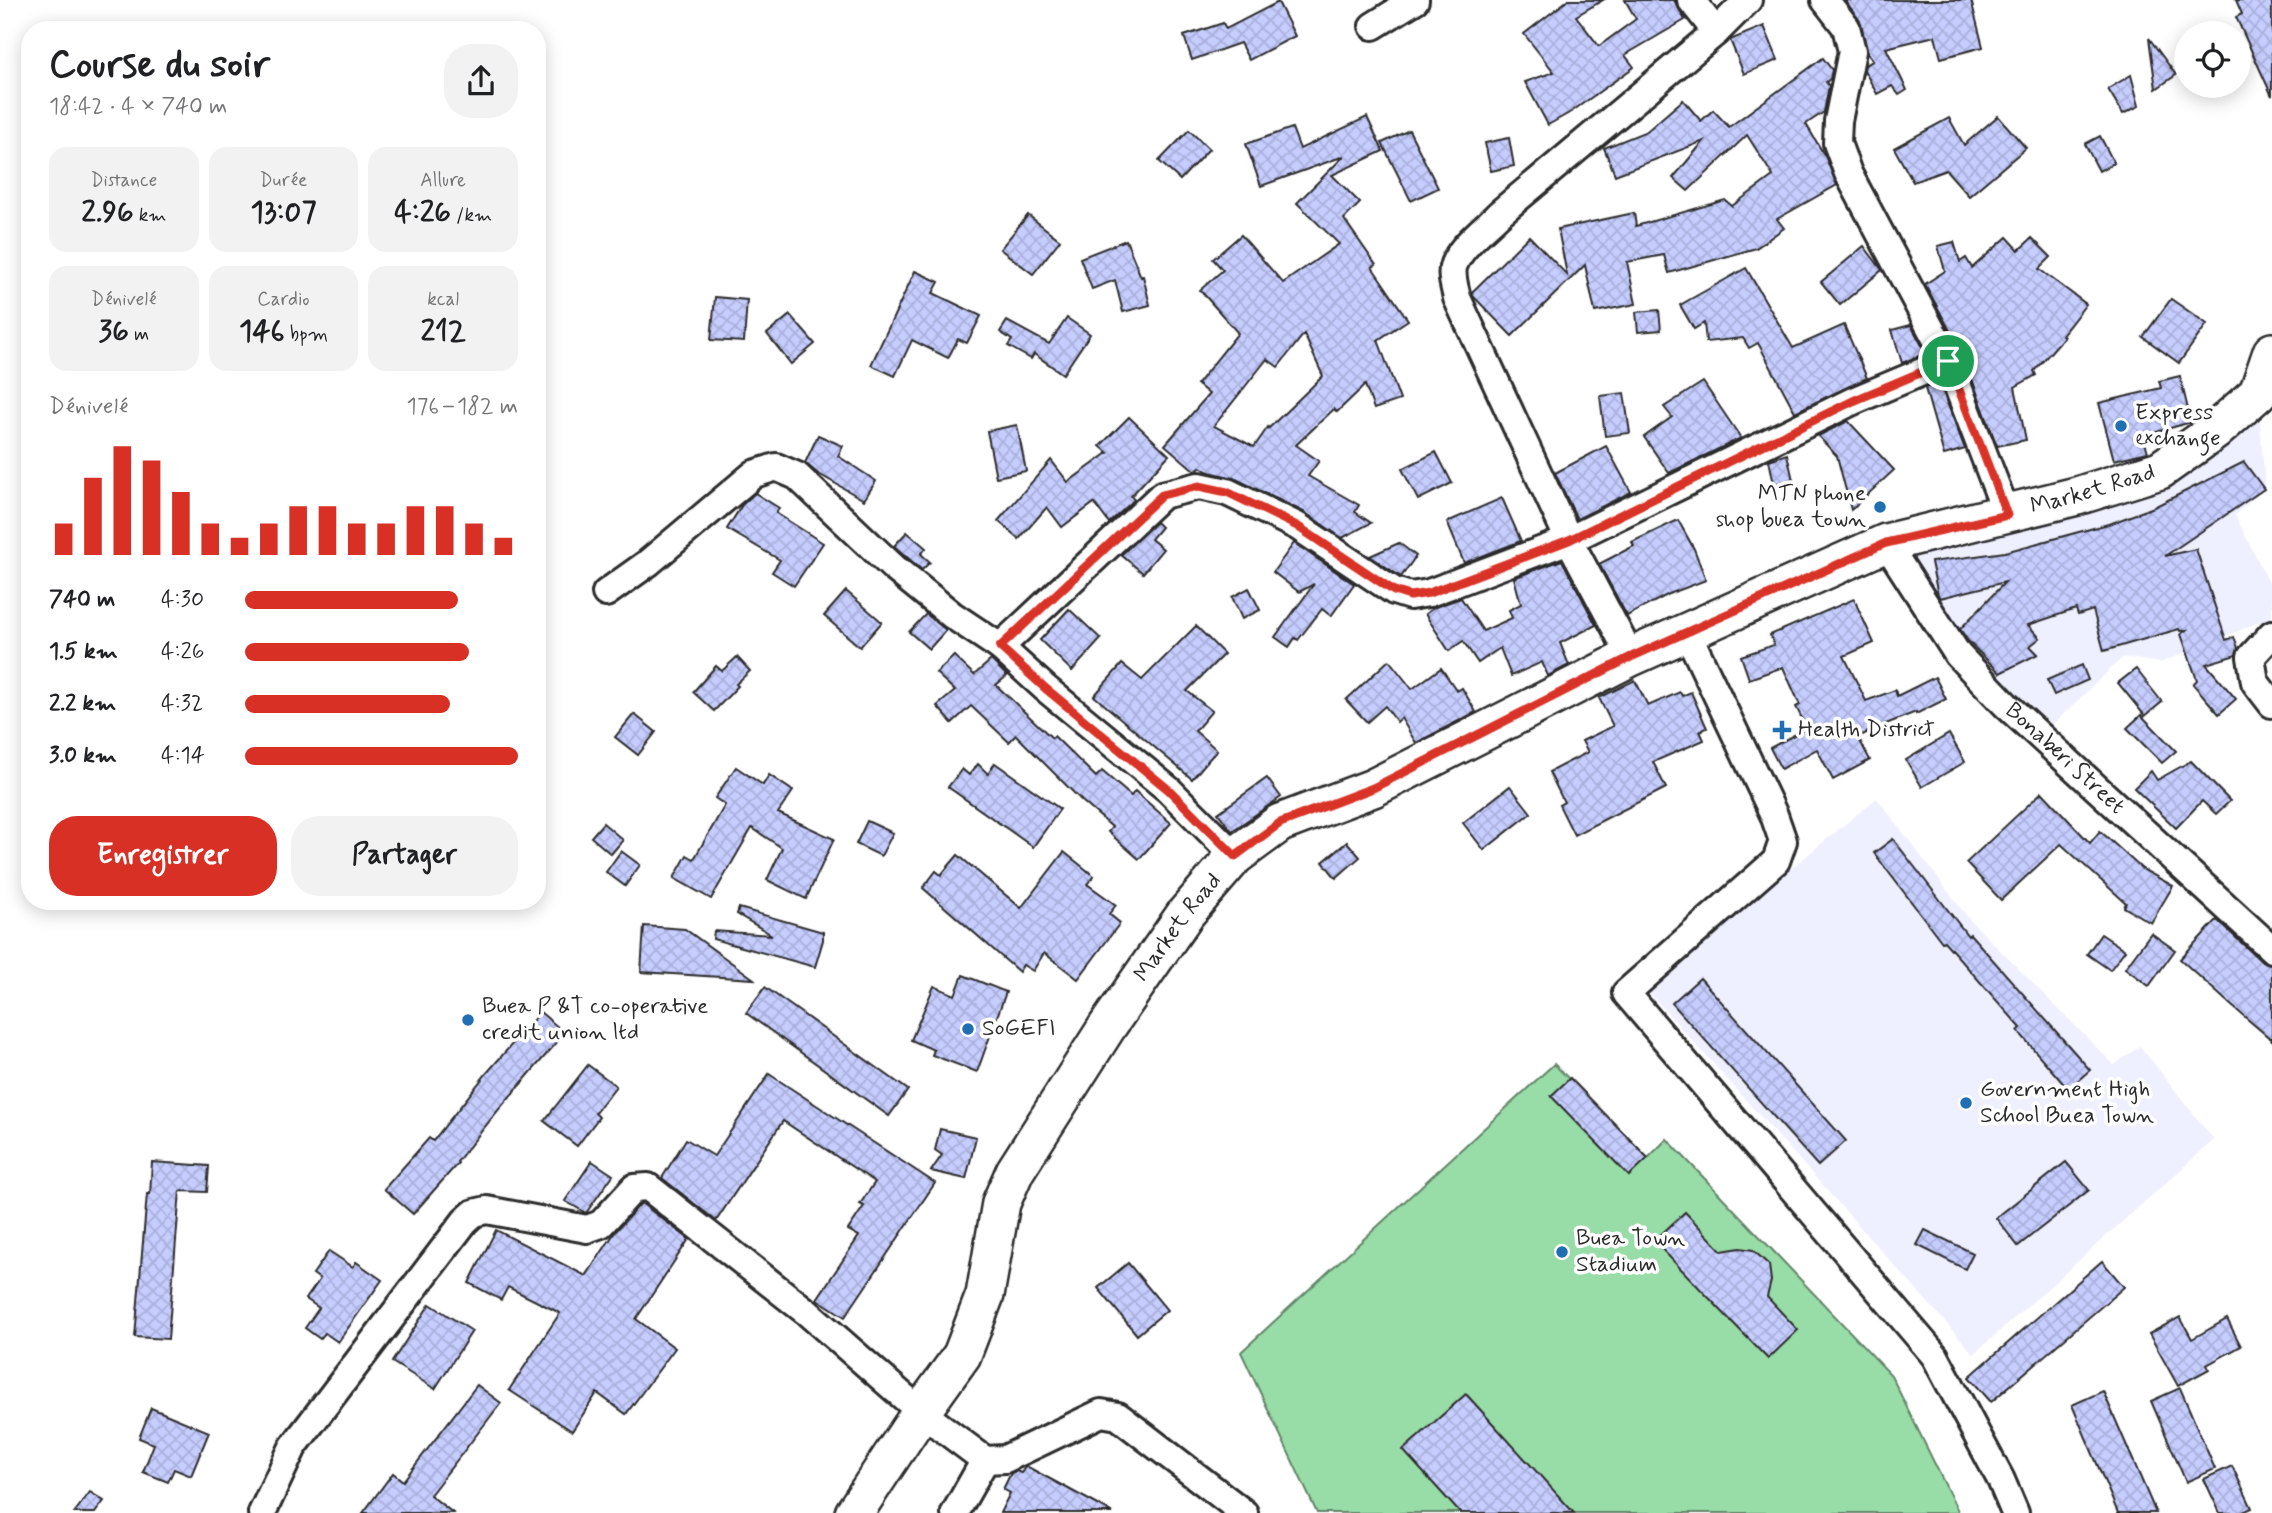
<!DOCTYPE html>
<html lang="fr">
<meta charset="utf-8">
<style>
body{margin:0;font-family:Mynerve,sans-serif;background:#f2f2f2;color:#202124;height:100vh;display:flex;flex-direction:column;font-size:26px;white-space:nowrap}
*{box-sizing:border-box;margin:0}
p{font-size:23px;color:#757577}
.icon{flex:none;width:38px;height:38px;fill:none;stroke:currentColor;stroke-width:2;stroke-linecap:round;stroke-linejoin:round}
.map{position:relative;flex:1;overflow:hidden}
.drawer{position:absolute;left:21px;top:21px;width:525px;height:889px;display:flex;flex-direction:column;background:#fff;border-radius:28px;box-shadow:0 4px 18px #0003}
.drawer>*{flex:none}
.buttons{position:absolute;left:2174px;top:21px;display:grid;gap:14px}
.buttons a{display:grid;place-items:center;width:77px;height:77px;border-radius:50%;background:#fff;box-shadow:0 4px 18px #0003;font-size:35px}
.pin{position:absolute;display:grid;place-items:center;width:60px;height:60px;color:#fff;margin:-30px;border:4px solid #fff;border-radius:50%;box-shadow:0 2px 7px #0007}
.round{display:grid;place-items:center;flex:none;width:74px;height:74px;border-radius:28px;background:#f2f2f2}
.head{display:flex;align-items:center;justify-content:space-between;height:119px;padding:0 28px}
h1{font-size:38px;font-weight:700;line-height:52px}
.figures{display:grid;grid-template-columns:repeat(3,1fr);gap:10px;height:119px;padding:7px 28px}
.figures div{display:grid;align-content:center;border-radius:18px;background:#f2f2f2;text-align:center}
.figures b{font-size:30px;font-weight:700}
.figures small{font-size:19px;font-weight:400}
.figures p{font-size:19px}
.chart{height:196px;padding:14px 28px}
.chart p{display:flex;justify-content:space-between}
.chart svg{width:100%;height:126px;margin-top:7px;stroke:#d93025;stroke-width:6}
.primary-button{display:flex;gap:14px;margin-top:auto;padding:14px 28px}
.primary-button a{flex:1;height:80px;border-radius:28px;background:#d93025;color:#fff;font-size:28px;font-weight:700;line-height:80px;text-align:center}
.primary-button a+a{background:#f2f2f2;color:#202124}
ul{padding:0 28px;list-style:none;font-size:23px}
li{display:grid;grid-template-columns:112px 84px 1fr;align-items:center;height:52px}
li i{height:18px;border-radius:9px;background:#d93025}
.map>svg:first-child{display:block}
</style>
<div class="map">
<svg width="2272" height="1513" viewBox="0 0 2272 1513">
<defs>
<pattern id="building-cross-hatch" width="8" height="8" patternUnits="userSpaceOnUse" patternTransform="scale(1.75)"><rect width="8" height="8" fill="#c6cdff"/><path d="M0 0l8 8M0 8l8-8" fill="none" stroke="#aab0db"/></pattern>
</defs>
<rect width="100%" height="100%" fill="#fff"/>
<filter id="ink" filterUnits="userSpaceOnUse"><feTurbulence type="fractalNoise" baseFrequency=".0143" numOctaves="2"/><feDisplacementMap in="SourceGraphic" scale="14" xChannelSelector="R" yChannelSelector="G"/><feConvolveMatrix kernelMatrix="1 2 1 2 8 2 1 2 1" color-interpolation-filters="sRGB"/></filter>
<g filter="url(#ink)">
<!-- built -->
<g fill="#eef0ff">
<path d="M2259,406L2265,488L2235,515L2272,589V617L2160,663L2123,657L2046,731L1957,646L1895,549L2116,494Z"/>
<path d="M1877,798L1969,919L2114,1065L2140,1046L2214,1140L1974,1354L1645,988Z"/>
</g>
<!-- pitch -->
<path fill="#98dca7" stroke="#628469" stroke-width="2" d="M1554,1064L1648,1158L1667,1139L1891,1375L1959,1513H1317L1241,1352Z"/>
<!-- building -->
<g fill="url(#building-cross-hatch)" stroke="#2b2b2b" stroke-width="2" fill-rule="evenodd">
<path d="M1568,0H1603L1576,16L1599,46L1636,19L1625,0H1674L1685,20L1625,55L1634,67L1571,112L1548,125L1525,82L1554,72L1524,34Z"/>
<path d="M1845,0H1971L1983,47L1941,58L1935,36L1886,48L1907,90L1899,95L1892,86L1877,94L1864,70L1865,65L1873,61L1867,53L1861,23Z"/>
<path d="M2236,0H2272V96L2236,17L2242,14Z"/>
<path d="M1278,2L1295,36L1249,60L1240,43L1192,60L1184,36L1223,23L1226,29Z"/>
<path d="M1764,26L1778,60L1744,74L1730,40Z"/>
<path d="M2149,38L2176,75L2156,89Z"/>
<path d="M1823,58L1832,70L1830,79L1826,82L1829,86L1824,112L1806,124L1826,158L1837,185L1777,219L1784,228L1756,248L1669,273L1664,255L1627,262L1636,304L1595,312L1585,265L1512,336L1474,297L1472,292L1529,236L1567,275L1558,229L1634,213L1636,226L1725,200L1732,206L1773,176L1747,135L1688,191L1673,178L1704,141L1615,175L1604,148L1647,131L1683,100L1701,121L1713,110L1729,127Z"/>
<path d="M2131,75L2139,106L2123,114L2108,89Z"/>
<path d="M1998,116L2026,148L1969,196L1946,170L1913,182L1894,148L1949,118L1964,145Z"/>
<path d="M1367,117L1383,151L1332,175L1360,203L1344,219L1376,265L1372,267L1408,320L1378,340L1400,400L1374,409L1365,385L1337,412L1334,409L1296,445L1319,461L1308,476L1359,505L1355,512L1371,523L1342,538L1304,512L1234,478L1209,472L1200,467L1195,471L1165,445L1209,394L1197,384L1238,333L1200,290L1223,270L1213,259L1241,235L1283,283L1339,244L1297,203L1344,156L1261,186L1246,144L1292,128L1300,149ZM1304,334L1323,376L1269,428L1268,427L1254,447L1214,426L1267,359L1278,367Z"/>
<path d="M1189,130L1209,149L1180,180L1159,161Z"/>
<path d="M1409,130L1438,188L1411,201L1382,143Z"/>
<path d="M2100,136L2114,163L2099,171L2085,144Z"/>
<path d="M1509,138L1514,166L1491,171L1485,143Z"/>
<path d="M1028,215L1060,240L1033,274L1000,249Z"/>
<path d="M2007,237L2019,250L2032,238L2051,257L2039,269L2086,304L2062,335L2064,337L2034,371L2036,375L2015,387L2026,440L1997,446L1963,355L1925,284L1945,271L1938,246L1954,242L1960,262L1966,258L1972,268Z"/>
<path d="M1126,240L1141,277L1143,276L1150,305L1123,312L1115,280L1092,289L1080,258Z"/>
<path d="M1864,246L1882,270L1840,305L1821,282Z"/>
<path d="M1746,268L1793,348L1844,325L1867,378L1795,412L1758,343L1749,348L1743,338L1706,342L1704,323L1694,329L1680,305Z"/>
<path d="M915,271L939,282L933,293L981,316L967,343L958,339L948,358L912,340L895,376L871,365Z"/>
<path d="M715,297L747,300L744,342L711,340Z"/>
<path d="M2171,299L2207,324L2179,363L2143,337Z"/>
<path d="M1659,310L1661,330L1638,332L1636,312Z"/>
<path d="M790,315L815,344L791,364L767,334Z"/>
<path d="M1067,318L1090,334L1063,374L1034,354L1031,359L1008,346L1012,340L1000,332L1007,321L1049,344Z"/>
<path d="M1911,325L1926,353L1902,363L1892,330Z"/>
<path d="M2180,376L2191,422L2143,436L2148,452L2114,460L2099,403L2161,388L2159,381Z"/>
<path d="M1703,382L1741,438L1669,473L1644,437L1672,417L1664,407Z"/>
<path d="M1939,382L1965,449L1944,455L1925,388Z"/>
<path d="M1624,393L1630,433L1605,436L1600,396Z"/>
<path d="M1129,417L1169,455L1131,496L1134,500L1109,523L1094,503L1062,527L1047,507L1019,539L998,521L1051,460L1068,482L1108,453L1100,446Z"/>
<path d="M1848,421L1894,470L1851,510L1837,456L1818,436Z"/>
<path d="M1017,425L1026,471L996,477L987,431Z"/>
<path d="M818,435L843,446L838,456L876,481L864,500L817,473L805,463Z"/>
<path d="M1606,446L1631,492L1577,519L1555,473Z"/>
<path d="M1436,452L1452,483L1418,500L1402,469Z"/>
<path d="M1787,454L1793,480L1774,484L1769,460Z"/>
<path d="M2244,462L2264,489L2165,556L2196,549L2226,640L2234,637L2238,648L2236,655L2206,664L2236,699L2219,714L2193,684L2197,680L2181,634L2186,630L2180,631L2179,629L2104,651L2093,610L2078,615L2076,609L2028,625L2040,638L2030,646L2038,654L2000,673L1968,641L1960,629L2005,582L1940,598L1938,595L1931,562L2005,552L2112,523L2154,507Z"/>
<path d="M755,493L779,508L776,513L823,543L794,586L772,572L780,560L727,529L742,505Z"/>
<path d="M1502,498L1521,541L1464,563L1447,522Z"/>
<path d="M1678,520L1694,549L1706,580L1669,594L1627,616L1599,564L1634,546L1632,542Z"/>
<path d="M1156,522L1161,527L1151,539L1163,549L1143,573L1121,555Z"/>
<path d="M907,532L926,548L921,554L930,562L922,570L894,546Z"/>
<path d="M1294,543L1354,584L1331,616L1322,609L1298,640L1295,638L1289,647L1275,637L1314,584L1299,592L1273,572Z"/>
<path d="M1399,543L1416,556L1401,577L1370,556Z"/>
<path d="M1562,560L1596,625L1560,643L1569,665L1548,676L1542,662L1511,676L1500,648L1478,663L1463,641L1449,651L1425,614L1435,607L1461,598L1483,631L1512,618L1509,610L1521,604L1514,578Z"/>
<path d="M1249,588L1260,610L1242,619L1232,597Z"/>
<path d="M846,591L882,622L860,647L824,616Z"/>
<path d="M1854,599L1874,643L1844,656L1866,701L1895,690L1897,696L1935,677L1946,699L1916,714V712L1881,726L1858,737L1870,760L1833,780L1817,749L1781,769L1770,748L1807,728L1796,707L1800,705L1783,667L1749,679L1741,656L1774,645L1770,635Z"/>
<path d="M1069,609L1101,639L1072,671L1040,640Z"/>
<path d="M926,614L946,630L929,649L909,632Z"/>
<path d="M1196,626L1224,654L1187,691L1212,711L1195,731L1217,750L1192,779L1094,696L1122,664L1142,680Z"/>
<path d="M954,656L974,675L991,660L1007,676L996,685L1052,738L1054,736L1096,777L1102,771L1131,796L1135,791L1171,823L1139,859L1108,832L1112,827L1082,801L1016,735L1009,742L971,706L952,723L937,706L955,691L936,673Z"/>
<path d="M737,657L750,671L736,684L738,686L714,711L693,692L716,666L722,671Z"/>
<path d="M1389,660L1412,689L1441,668L1457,691L1462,688L1476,712L1416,743L1401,718L1397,722L1385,706L1367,722L1346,700Z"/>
<path d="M2082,665L2088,680L2054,695L2047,680Z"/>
<path d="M2136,669L2162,702L2145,716L2118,683Z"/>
<path d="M1635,680L1648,706L1680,692L1682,696L1691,692L1707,728L1700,731L1704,740L1653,762L1666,788L1574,835L1559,805L1564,802L1549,772L1588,752L1582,741L1613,726L1599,698Z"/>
<path d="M634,714L656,732L638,755L615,737Z"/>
<path d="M2141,715L2176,751L2162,763L2127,728Z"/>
<path d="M1949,734L1965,762L1922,787L1906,760Z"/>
<path d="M2191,761L2230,801L2216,814L2202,801L2176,828L2134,788L2151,771L2157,780Z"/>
<path d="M995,763L1060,809L1033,847L948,787L962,769L969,775L978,764L988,774Z"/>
<path d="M736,767L763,785L769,775L793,791L778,813L834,839L806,899L767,880L782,848L752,828L711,899L674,878L687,855L694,859L725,805L715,798Z"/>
<path d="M1267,778L1281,797L1232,831L1218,813Z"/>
<path d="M1510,786L1531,813L1484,850L1463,823Z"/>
<path d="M2042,792L2090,843L2100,831L2142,869L2173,886L2151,923L2124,907L2126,903L2061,844L2001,900L1966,863Z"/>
<path d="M867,821L893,833L881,856L856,844Z"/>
<path d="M603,823L623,840L611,854L591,837Z"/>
<path d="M1893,839L1968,936L1970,934L2090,1070L2068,1089L2018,1031L2021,1028L1944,941L1942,942L1874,853Z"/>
<path d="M1347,842L1360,857L1336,878L1323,862Z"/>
<path d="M621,851L640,865L625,886L606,872Z"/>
<path d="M1064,852L1094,876L1087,884L1116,905L1109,914L1120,923L1078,979L1044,953L1033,971L1023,965L1019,972L923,888L936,871L941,875L958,855L1021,908Z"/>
<path d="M739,908L823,932V940L815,967L713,939L714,931L772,935L737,914Z"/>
<path d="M2217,920L2261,961L2272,964V1040L2232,1006L2180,959Z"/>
<path d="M644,926L685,929L754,979L641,972Z"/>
<path d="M2151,933L2175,950L2149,986L2125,968Z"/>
<path d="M2101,934L2125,950L2110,970L2087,954Z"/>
<path d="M963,975L1006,992L977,1072L932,1055L934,1050L911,1040L934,986L955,995Z"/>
<path d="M1700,978L1846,1141L1818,1166L1672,1003Z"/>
<path d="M765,987L908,1090L889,1116L746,1013Z"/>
<path d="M540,1012L565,1033L500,1108L457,1162L458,1163L413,1214L384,1189L429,1138L433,1141L486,1074Z"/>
<path d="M588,1065L616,1086L595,1113L599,1117L577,1146L544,1121Z"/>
<path d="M769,1074L935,1183L845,1317L817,1299L859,1236L848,1230L864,1206L860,1204L875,1182L783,1121L716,1221L662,1178L686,1139L714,1156Z"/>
<path d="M1570,1078L1648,1158L1629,1176L1551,1096Z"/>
<path d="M940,1129L976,1137L966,1179L931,1171L942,1155L935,1150Z"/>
<path d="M592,1161L613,1175L586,1213L565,1201Z"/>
<path d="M152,1162L209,1166L207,1192L180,1191L168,1339L135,1337L147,1194H150Z"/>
<path d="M2066,1162L2089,1190L2018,1246L1996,1218Z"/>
<path d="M641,1203L689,1239L636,1319L675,1348L626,1414L597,1393L572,1431L509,1390L560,1313L508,1287L501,1300L469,1283L496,1230L586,1276L615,1232Z"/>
<path d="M1685,1212L1722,1251L1740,1248L1753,1250L1769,1265L1771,1281L1767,1297L1798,1330L1768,1359L1654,1241Z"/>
<path d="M1925,1230L1973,1253L1965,1269L1917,1245Z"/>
<path d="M329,1251L353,1267L356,1262L382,1280L338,1342L325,1333L320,1339L305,1328L319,1308L306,1299L320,1279L313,1274Z"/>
<path d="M2102,1261L2124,1287L1991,1402L1969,1377Z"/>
<path d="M1128,1263L1167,1310L1137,1335L1098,1288Z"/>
<path d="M430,1304L472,1331L435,1389L392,1362Z"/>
<path d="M2180,1317L2192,1339L2227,1319L2241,1346L2207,1365L2209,1369L2178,1386L2149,1334Z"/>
<path d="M477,1385L501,1403L430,1495L453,1513H363L393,1473L403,1481Z"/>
<path d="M2180,1388L2215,1469L2186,1482L2151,1401Z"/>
<path d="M2103,1391L2156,1513H2118L2072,1405Z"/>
<path d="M1466,1394L1574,1513H1460L1403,1450Z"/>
<path d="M151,1408L209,1432L191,1476L174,1469L168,1482L143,1472L154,1444L139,1438Z"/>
<path d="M1026,1466L1113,1513H1000L1010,1493L1003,1489L1011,1473L1016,1471L1021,1473Z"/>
<path d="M2232,1466L2252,1508L2241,1513H2220L2204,1479Z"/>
<path d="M90,1492L104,1501L95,1513H74Z"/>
</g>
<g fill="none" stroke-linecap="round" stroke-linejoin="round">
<defs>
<g id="minor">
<path d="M1691,0L1716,32"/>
<path d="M1825,0L1846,27L1852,51L1838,121L1837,143L1848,173L1948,361L2007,515"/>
<path d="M1373,26L1415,0"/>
<path id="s1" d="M1886,543L1958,655L2006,705L2272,949"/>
<path d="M606,593L648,563L754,474L776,467L797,476L893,567L952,615L1000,647L1045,688L1169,790L1235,856"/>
<path d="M1687,632L1774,815L1783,841L1776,861L1626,993L1935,1356L2001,1480L2015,1513"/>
<path d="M2272,634L2251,657L2255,682L2272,704"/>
<path d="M1000,647L1162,495L1199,486L1227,492L1297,526L1394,591L1410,596L1429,593L1569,540L1853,401L1948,361"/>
<path d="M1631,657L1569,540L1457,298C1455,288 1450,274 1454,264C1462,245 1485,228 1500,213L1716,32L1748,0"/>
<path d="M262,1513L293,1447L465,1221L474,1213L487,1210L587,1229L601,1224L634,1188L648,1187L808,1313L921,1412L985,1460L1005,1459L1101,1413L1118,1416L1244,1513"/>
<path d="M955,1513L985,1460"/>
</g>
<g id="secondary">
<path id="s2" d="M854,1513L921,1412L962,1355L985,1295L1001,1203L1015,1171L1107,1027L1186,913L1235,856L1280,823L1373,788L1631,657L1886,543L2077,496L2160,470L2215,431L2258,393L2272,352"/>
</g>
</defs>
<!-- minor casing -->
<use href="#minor" stroke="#2b2b2b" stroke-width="32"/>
<!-- secondary casing -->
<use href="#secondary" stroke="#2b2b2b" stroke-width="42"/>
<!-- minor -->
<use href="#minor" stroke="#fff" stroke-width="26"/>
<!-- secondary -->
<use href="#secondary" stroke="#fff" stroke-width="37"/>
</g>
</g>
<g fill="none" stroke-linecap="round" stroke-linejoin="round" filter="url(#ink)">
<defs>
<path id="route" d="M1948,361L2007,515L1886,543L1631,657L1373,788L1280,823L1235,856L1169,790L1045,688L1000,647L1162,495L1199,486L1227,492L1297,526L1394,591L1410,596L1429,593L1569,540L1853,401Z"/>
</defs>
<!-- route casing -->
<use href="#route" stroke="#fff" stroke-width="14"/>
<!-- route -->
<use href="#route" stroke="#d93025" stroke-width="9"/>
</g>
<!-- markers -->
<g fill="#1f6fb2" stroke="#fff" stroke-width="2.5">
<circle cx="2121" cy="426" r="7"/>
<circle cx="1880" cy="507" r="7"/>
<path d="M1778.5 719.5h7v7h7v7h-7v7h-7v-7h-7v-7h7z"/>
<circle cx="468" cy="1020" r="7"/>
<circle cx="968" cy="1029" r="7"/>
<circle cx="1966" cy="1103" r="7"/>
<circle cx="1562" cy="1252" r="7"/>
</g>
<g text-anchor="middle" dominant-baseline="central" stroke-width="7" stroke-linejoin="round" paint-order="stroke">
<!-- poi labels -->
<g font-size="23" fill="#2b2b2b" stroke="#fff" text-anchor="start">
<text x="2135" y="413">Express<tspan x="2135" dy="26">exchange</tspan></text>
<text x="1866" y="494" text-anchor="end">MTN phone<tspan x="1866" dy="26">shop buea town</tspan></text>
<text x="1798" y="730">Health District</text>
<text x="482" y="1007">Buea P &amp;T co-operative<tspan x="482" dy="26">credit union ltd</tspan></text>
<text x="982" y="1029">SoGEFI</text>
<text x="1980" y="1090">Government High<tspan x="1980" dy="26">School Buea Town</tspan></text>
<text x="1576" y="1239">Buea Town<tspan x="1576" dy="26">Stadium</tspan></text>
</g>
<!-- street labels -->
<g font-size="23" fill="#2b2b2b" stroke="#fff">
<text stroke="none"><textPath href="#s2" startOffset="1706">Market Road</textPath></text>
<text stroke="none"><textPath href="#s1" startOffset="282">Bonaberi Street</textPath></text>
<text stroke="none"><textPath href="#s2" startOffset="677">Market Road</textPath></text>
</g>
</g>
</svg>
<div class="buttons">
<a><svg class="icon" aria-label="locate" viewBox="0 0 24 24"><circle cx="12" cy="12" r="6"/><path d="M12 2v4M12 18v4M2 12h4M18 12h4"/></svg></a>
</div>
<div class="pin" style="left:1948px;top:361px;background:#1e9e55"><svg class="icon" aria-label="arrive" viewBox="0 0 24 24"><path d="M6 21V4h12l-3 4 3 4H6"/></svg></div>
<section class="drawer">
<div class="head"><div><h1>Course du soir</h1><p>18:42 · 4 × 740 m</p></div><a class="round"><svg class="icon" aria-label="share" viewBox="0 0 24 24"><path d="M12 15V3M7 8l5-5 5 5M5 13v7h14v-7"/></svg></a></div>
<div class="figures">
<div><p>Distance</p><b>2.96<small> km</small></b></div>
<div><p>Durée</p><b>13:07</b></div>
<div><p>Allure</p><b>4:26<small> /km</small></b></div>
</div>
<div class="figures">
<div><p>Dénivelé</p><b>36<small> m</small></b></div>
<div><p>Cardio</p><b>146<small> bpm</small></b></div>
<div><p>kcal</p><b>212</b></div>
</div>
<div class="chart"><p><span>Dénivelé</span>176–182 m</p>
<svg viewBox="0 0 160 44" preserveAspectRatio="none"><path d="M5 44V33M15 44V17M25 44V6M35 44V11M45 44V22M55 44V33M65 44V38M75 44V33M85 44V27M95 44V27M105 44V33M115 44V33M125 44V27M135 44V27M145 44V33M155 44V38"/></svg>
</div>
<ul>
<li><b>740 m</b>4:30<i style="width:78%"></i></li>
<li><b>1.5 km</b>4:26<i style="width:82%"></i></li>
<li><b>2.2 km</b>4:32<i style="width:75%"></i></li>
<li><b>3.0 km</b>4:14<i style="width:100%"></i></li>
</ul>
<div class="primary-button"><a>Enregistrer</a><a>Partager</a></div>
</section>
</div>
